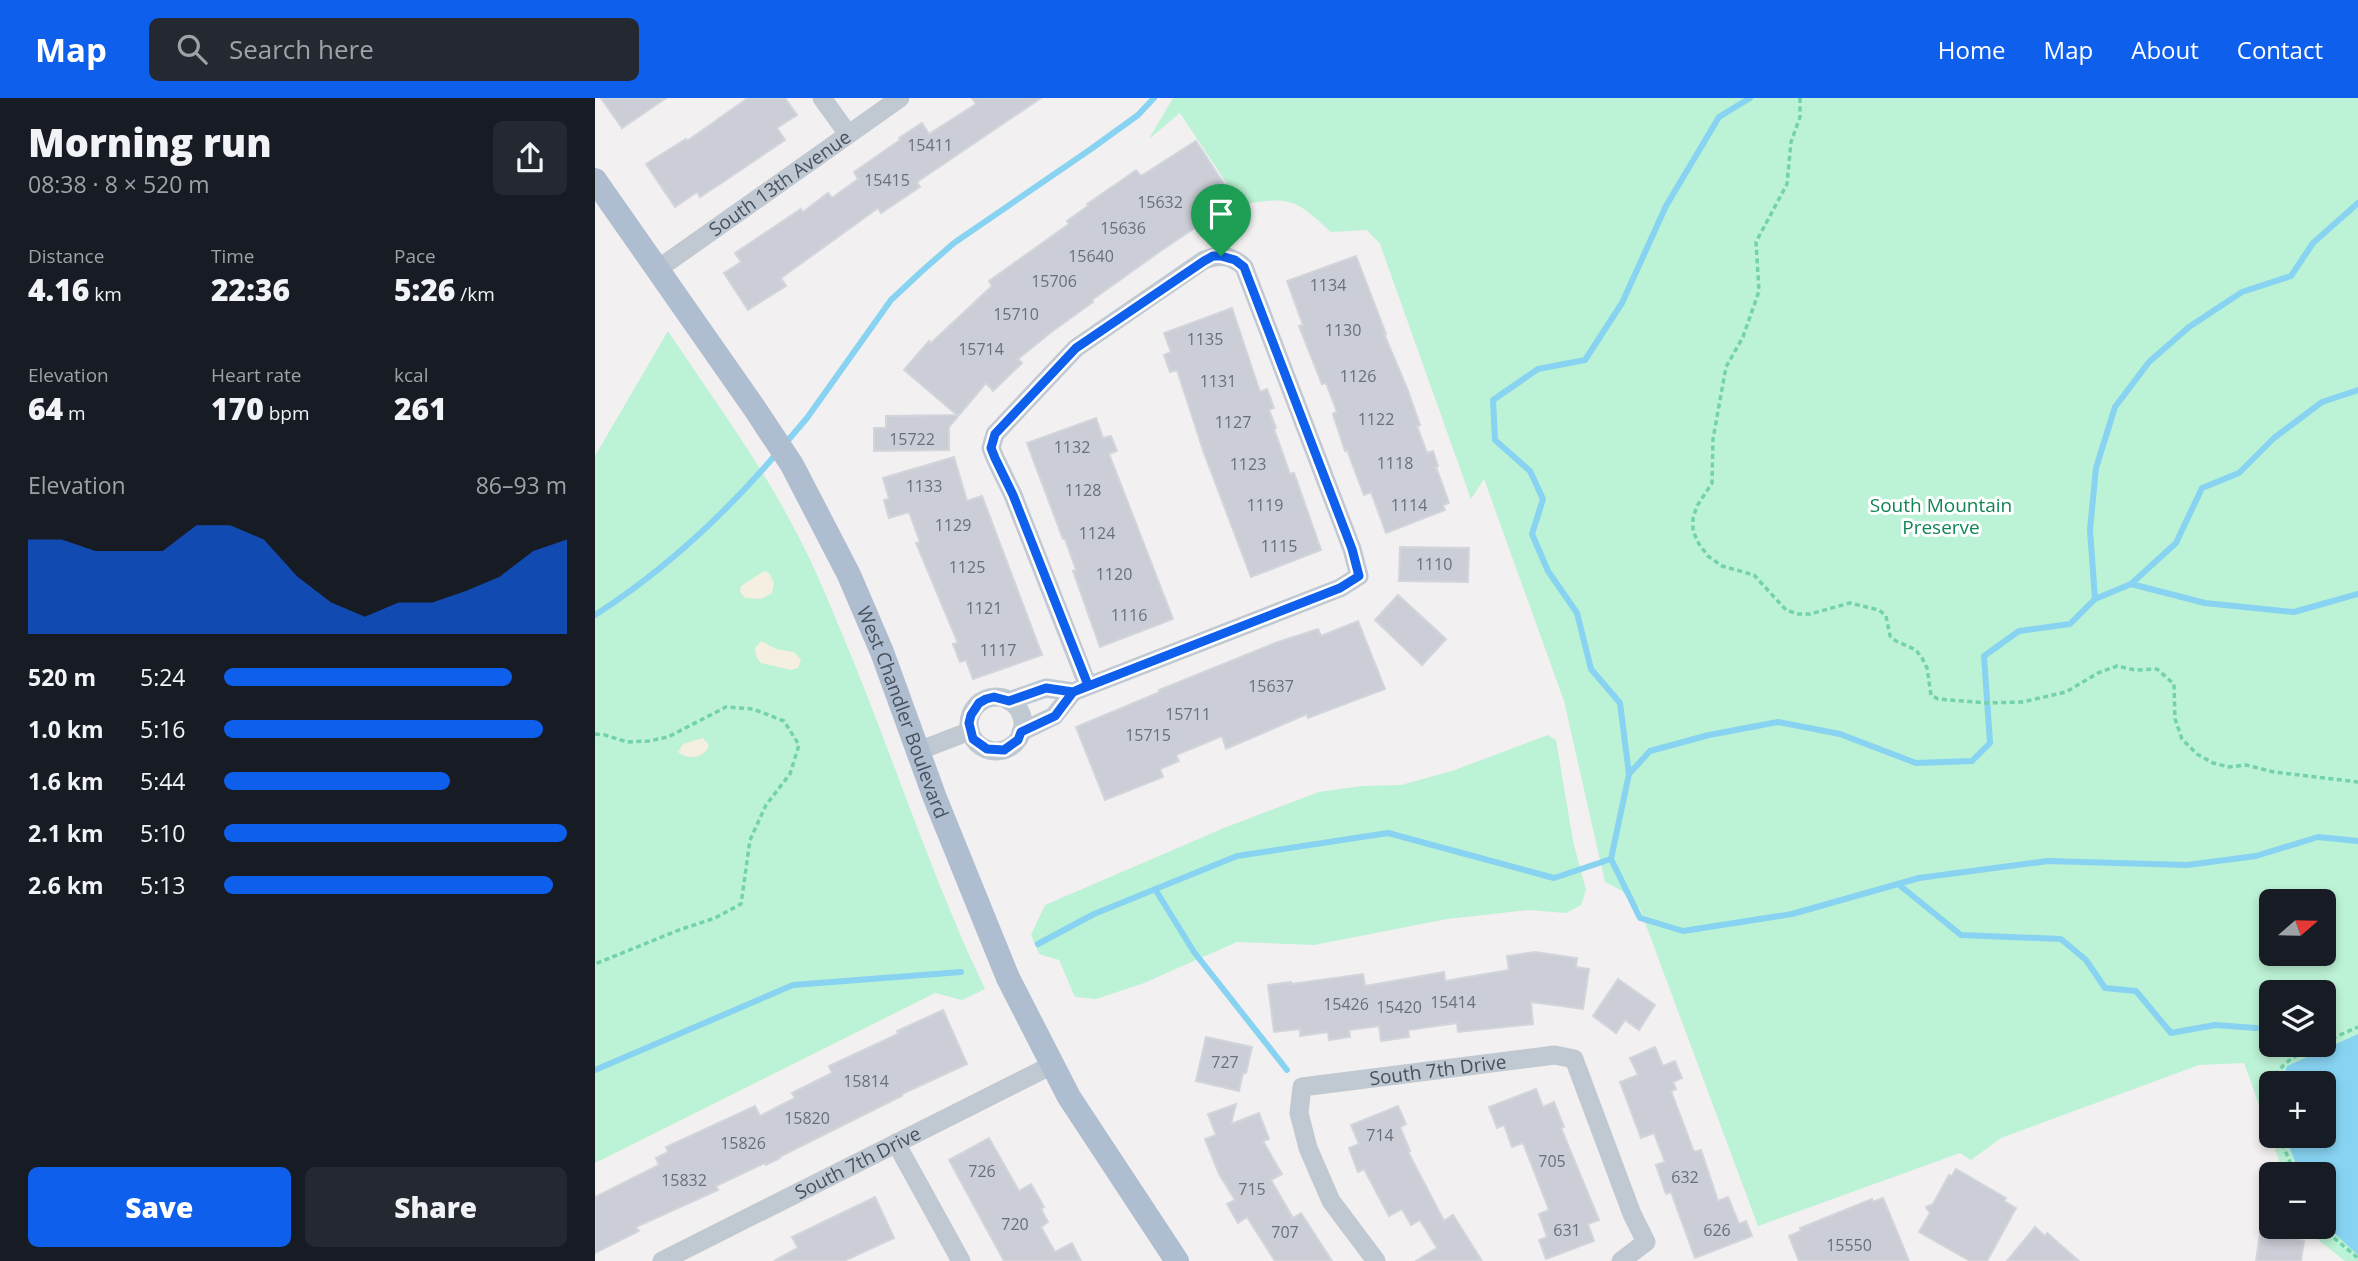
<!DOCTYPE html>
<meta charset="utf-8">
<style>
body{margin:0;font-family:"Open Sans",sans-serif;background:#242831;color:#f1f3f6;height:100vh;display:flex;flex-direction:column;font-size:26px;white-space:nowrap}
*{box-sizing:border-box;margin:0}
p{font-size:23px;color:#9ea1a6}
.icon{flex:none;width:38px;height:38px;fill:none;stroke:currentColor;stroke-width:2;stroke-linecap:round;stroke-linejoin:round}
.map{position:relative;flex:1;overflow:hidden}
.panel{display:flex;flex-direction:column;background:#171b24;width:595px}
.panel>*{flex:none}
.needle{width:46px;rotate:70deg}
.fabs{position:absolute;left:1664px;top:791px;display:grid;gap:14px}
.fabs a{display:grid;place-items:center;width:77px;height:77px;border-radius:10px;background:#171b24;box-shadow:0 4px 10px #0003;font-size:35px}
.pin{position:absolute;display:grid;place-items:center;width:60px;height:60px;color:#fff;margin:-72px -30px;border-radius:50% 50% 50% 0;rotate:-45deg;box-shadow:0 0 7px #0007}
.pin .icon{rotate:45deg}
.round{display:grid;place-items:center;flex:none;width:74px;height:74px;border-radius:10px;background:#242831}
.overview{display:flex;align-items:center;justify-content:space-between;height:119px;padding:0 28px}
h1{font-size:38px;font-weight:800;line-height:52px}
.metrics{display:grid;grid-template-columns:repeat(3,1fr);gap:10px;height:119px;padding:7px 28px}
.metrics div{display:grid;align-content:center}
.metrics b{font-size:30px;font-weight:800}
.metrics small{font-size:19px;font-weight:400}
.metrics p{font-size:19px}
.chart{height:196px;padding:14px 28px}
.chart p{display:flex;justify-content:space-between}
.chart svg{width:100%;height:126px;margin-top:7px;fill:#0f5fed;opacity:.7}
.action{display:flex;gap:14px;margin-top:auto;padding:14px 28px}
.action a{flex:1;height:80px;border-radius:10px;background:#0f5fed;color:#fff;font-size:28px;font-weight:800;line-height:80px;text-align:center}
.action a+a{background:#242831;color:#f1f3f6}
ul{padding:0 28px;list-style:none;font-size:23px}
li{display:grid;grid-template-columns:112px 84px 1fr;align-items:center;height:52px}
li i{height:18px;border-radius:9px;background:#0f5fed}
header{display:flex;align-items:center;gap:42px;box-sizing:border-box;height:98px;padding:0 35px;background:#0f5fed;color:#fff}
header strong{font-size:33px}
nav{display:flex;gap:38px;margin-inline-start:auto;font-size:24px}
.search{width:490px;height:63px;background:#242831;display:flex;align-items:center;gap:18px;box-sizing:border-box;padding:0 24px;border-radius:10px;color:#9ea1a6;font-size:26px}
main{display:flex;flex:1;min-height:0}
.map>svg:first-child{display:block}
</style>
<header>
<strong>Map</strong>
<div class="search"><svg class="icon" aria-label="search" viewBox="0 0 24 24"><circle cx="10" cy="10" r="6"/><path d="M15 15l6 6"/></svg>Search here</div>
<nav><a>Home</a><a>Map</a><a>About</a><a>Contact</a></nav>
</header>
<main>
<section class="panel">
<div class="overview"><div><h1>Morning run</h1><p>08:38 · 8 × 520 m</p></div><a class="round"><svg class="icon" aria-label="share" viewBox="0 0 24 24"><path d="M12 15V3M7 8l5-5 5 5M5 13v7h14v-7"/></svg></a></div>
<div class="metrics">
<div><p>Distance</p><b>4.16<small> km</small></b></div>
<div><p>Time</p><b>22:36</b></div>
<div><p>Pace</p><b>5:26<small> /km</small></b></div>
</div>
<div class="metrics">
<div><p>Elevation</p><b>64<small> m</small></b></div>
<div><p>Heart rate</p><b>170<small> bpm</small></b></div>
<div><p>kcal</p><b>261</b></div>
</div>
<div class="chart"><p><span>Elevation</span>86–93 m</p>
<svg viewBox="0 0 160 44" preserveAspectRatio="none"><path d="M0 44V11L10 11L20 15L30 15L40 15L50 6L60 6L70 11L80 24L90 33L100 38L110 33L120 33L130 29L140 24L150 15L160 11V44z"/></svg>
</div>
<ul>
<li><b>520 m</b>5:24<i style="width:84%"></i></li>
<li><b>1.0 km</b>5:16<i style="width:93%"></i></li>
<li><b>1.6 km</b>5:44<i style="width:66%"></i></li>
<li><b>2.1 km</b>5:10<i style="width:100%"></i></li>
<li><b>2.6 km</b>5:13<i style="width:96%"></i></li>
</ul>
<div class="action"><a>Save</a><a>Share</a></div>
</section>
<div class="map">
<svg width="1763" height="1163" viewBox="0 0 1763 1163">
<rect width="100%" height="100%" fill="#f2f0f0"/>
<!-- green -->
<g fill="#bcf2d5" fill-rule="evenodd">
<path d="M578,0H1763V1163H1750L1717,1137L1712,1129H1729V1076H1689L1649,965L1604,967L1406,1040L1376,1062L1365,1055L1163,1128L1045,811L1027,793L1010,784L969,603L889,381L876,401L785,146L772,132L736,134C699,100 696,98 646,107L585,15L554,41ZM1676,803H1729V856H1676ZM1676,894H1729V947H1676ZM1676,985H1729V1038H1676Z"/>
<path d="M73,233C116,298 163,361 199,430C217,463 231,497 245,531C296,651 334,774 390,891L367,902L340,895L0,1065V358Z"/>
<path d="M953,637L961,642L978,743L991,792L986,807L971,815L933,812L852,821L719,847L642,844L549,885L501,901L480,899L464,862L444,856L436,837L450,807L629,730L724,694L767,688L806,687L857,673Z"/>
</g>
<!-- sand -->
<g fill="#f4efe0">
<path d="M169,473L174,475L179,485L177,495L166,501L150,500L145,494L146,488Z"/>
<path d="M166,543L181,551L199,554L206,562L203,570L196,572L166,565L161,558L160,550Z"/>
<path d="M108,640L114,647C110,660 92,663 83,654L88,646Z"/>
</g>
<!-- water -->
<path fill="#87d3f1" d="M1763,936V1157L1729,1126V1076H1705L1690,1038H1729V985H1686L1692,968Z"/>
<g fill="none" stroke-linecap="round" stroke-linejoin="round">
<!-- stream -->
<g stroke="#87d3f1" stroke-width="6">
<path d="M189,347L212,320L296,202L327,173L359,145L496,51L543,17L559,0"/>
<path d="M1536,486L1610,505L1699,514L1763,496"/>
<path d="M1500,501L1536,486L1581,445L1607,390L1644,375L1679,340L1727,304L1763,292"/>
<path d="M0,517C67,474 130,416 182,355"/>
<path d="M1034,676L1025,605L996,571L982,515L953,473L937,436L948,401L935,373L900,342L898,302L943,271L990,262L1027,205L1071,108L1124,19L1155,0"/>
<path d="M1016,761L1034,676L1055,653L1114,637L1183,624L1245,636L1321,665L1377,663L1395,645L1389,558L1424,533L1475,526L1500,501L1495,432L1501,370L1520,309L1554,264L1594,229L1647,194L1696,178L1718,145L1763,105"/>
<path d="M1303,786L1366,837L1466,841L1491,862L1510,890L1541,893L1576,935L1620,927L1661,930"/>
<path d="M560,791L599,854L692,972"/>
<path d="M443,846L499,816L642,758L793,735L959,780L1016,761L1045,820L1088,833L1197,816L1324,780L1453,763L1592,767L1661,758L1723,739L1763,743"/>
<path d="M0,972L198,887L366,874"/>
</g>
</g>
<!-- building -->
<g fill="#cbced6" stroke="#d3d5dc" stroke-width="2">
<path d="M6,0H71L27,30Z"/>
<path d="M153,0H190L202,17L182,30L190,42L128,84L105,99L102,94L80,109L51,66L91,41L92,43Z"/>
<path d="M377,0H446L322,84L325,89L286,115L283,110L186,180L191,188L153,212L129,175L146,164L140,155L206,111L208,114L233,95L237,100L263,81L259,74L305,42L304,40L327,25L334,36L381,6Z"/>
<path d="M601,43L640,103L564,154L497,202L498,204L455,235L423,261L427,265L398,293L391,285L354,329V352L279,353V330H291V318L362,317L309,272L334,243L336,245L397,188L394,183L474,126L472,123L493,108L492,106L530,80L541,72L546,78Z"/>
<path d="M761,158L791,236H789L812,290L825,327L822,328L832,355L838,353L843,368L841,369L854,405L848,407L850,412L791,435L776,394L769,397L752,352L750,353L738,316L742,314L731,285L727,286L704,228L708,227L692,183Z"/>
<path d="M637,210L665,294L672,291L679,310L674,312L681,330L679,331L695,376L699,375L726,452L656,479L609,355L582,272L575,274L569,257L576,254L569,235Z"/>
<path d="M501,320L508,340L516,338L522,353L514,356L578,521L505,549L478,473L481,472L470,441H468L432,345Z"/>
<path d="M359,359L372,403L387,398L447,557L378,581L371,562L365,564L358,546L363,545L321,445L325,444L314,414L294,420L289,402L294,401L288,380Z"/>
<path d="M805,449L874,450L873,484L804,483Z"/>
<path d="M803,497L851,541L827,567L780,522Z"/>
<path d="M763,523L790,591L713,620L712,616L631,651L627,638L581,657L584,663L565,671L568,679L510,702L481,629L565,594L564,592L680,545L723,531L726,538Z"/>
<path d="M940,854L982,860L981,869L994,871L988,911L936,904L938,926L863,934L862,925L813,932L814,939L786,943L784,928L754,932L755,939L734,942L733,934L705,938V931L679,934L673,887L696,884V886L768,876L770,888L849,874L850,883L914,872L912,858Z"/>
<path d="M1023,881L1060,907L1044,932L1030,922L1021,935L998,918Z"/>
<path d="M348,912L372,966L307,996V998L184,1059L185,1060L171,1067L170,1065L121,1088L123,1092L41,1129L44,1133L0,1155V1099L64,1067L61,1060L73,1054L71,1049L160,1008L165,1018L200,1000L197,995L237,975L234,968L303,936L302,933Z"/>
<path d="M611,939L657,949L651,975H648L644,993L601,983Z"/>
<path d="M1060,949L1068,968L1080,963L1087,980L1078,984L1081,991L1076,993L1099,1054L1106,1052L1123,1103L1133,1099L1144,1126L1151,1123L1157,1138L1100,1160L1076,1094L1071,1096L1061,1067L1070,1064L1059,1035L1046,1040L1025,984L1043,977L1035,960Z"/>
<path d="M941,991L948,1009L959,1004L969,1029L966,1030L1004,1122L993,1126L999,1143L951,1161L944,1142L952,1139L944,1116L954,1112L939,1073L928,1045L917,1049L909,1027L902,1030L894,1009Z"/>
<path d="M641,1006L636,1026L664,1015L674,1041L668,1043L687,1076L676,1082L698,1120L706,1115L737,1163H680L652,1119L643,1125L632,1106L640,1102L624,1076L610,1041L621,1037L613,1016Z"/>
<path d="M803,1008L811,1026L805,1029L815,1053L813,1054L849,1123L858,1117L887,1163H821L842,1150L825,1122L816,1127L807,1111L794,1118L769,1071L763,1074L754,1050L764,1046L756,1027Z"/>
<path d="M394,1040L424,1093L436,1086L449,1109L446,1111L453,1124L446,1129L460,1154L477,1145L486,1163H409L354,1062Z"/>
<path d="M1361,1071L1411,1100L1409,1103L1421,1110L1392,1163H1375L1324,1134L1335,1115L1331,1109L1338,1106L1354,1077L1357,1078Z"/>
<path d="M280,1099L299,1140L249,1163H179L203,1150L197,1139Z"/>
<path d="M1288,1100L1314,1163H1204L1194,1138L1206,1133L1205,1130L1277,1101L1278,1104Z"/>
<path d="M1440,1129L1450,1138L1452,1135L1484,1163H1412Z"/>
<path d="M1681,1132L1700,1135L1699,1141L1709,1143L1706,1163H1661L1665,1136L1680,1138Z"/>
</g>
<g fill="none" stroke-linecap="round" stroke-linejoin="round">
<!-- path -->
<g stroke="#72d2aa" stroke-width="3.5" stroke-dasharray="5 3.5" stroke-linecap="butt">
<path d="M1205,0V19L1196,44L1192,86L1161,144L1164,193L1148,239L1131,269L1118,341L1117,385L1102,408L1098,420V433L1104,446L1113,458L1127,468L1159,477L1191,512L1203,516H1215L1255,505L1284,512L1291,518L1295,538L1301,543L1321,552L1327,560L1332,570L1336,597L1343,601L1393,605L1427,604L1471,594L1503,575L1522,568L1540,572L1562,571L1579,586L1580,621L1587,641L1602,656L1618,665L1634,669L1651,667L1679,674L1763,684"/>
<path d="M0,636L10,637L32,644L54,643L73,639L131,609L158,611L189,623L204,647L195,676L171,707L155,742L146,806L120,820L84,832L0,866"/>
<path d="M1729,944L1763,929"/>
<path d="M1677,985C1685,964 1703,956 1723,947"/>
<path d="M1676,987L1673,997L1676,1018"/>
<path d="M1684,1038L1700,1076"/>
<path d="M1726,1129L1763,1160"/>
</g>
<!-- minor -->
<g stroke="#c0c9d2" stroke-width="19">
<path d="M227,0L253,36"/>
<path id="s1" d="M63,171L305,0"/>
<circle cx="401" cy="626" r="27"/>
<path d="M414,603L451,590L478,594L745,490L764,478L757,451L649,169C637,157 624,156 609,162L481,250L400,336L396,350L400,360L418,397L493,588"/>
<path d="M426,634L459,618L478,594"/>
<path d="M323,653L375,633"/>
<path d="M301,1045L366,1163"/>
<path id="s2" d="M67,1163L457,967"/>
<path id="s3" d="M781,1163L736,1103L713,1050L704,1015L707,989L960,957L979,961L1037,1116L1051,1144L1026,1163"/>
</g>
<!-- major -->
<path stroke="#aebdd0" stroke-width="24" id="s4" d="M0,82L160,311L197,367L254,477L287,554L340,700L413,880L474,999L582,1163"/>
</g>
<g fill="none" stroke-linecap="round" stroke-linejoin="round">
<defs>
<path id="route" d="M626,158H618L609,163L481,250L400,336L396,350L400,360L418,397L493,587L478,594L451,590L414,603L399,599L391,601L384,605L376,617L374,625L378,641L392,651L409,652L423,642L426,634L460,618L478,594L745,490L764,478L757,451L649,169L640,162L626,158"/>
</defs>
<!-- route casing -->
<use href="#route" stroke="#fff" stroke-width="14"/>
<!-- route -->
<use href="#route" stroke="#0f5fed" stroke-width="9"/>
</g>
<g text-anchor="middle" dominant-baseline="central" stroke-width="6" stroke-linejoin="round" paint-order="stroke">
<!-- number labels -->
<g font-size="16" fill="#68707d">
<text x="335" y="47">15411</text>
<text x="292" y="82">15415</text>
<text x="565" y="104">15632</text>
<text x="528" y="130">15636</text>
<text x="496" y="158">15640</text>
<text x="459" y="183">15706</text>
<text x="733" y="187">1134</text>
<text x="421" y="216">15710</text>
<text x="748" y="232">1130</text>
<text x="610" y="241">1135</text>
<text x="386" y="251">15714</text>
<text x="763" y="278">1126</text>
<text x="623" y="283">1131</text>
<text x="781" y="321">1122</text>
<text x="638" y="324">1127</text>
<text x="317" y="341">15722</text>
<text x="477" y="349">1132</text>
<text x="800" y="365">1118</text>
<text x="653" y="366">1123</text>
<text x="329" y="388">1133</text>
<text x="488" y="392">1128</text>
<text x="670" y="407">1119</text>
<text x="814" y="407">1114</text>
<text x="358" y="427">1129</text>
<text x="502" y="435">1124</text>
<text x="684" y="448">1115</text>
<text x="839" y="466">1110</text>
<text x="372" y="469">1125</text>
<text x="519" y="476">1120</text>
<text x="389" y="510">1121</text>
<text x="534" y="517">1116</text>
<text x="403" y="552">1117</text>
<text x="676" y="588">15637</text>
<text x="593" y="616">15711</text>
<text x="553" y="637">15715</text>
<text x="858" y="904">15414</text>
<text x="751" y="906">15426</text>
<text x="804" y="909">15420</text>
<text x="630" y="964">727</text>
<text x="271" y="983">15814</text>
<text x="212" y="1020">15820</text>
<text x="785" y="1037">714</text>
<text x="148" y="1045">15826</text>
<text x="957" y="1063">705</text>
<text x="387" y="1073">726</text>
<text x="1090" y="1079">632</text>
<text x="89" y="1082">15832</text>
<text x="657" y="1091">715</text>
<text x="420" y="1126">720</text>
<text x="972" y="1132">631</text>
<text x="1122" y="1132">626</text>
<text x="690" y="1134">707</text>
<text x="1254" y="1147">15550</text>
</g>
<!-- street labels -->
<g font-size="19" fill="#47515f" stroke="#fff">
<text stroke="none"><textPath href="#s1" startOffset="149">South 13th Avenue</textPath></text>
<text stroke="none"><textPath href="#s4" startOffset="618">West Chandler Boulevard</textPath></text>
<text stroke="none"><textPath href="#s3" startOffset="332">South 7th Drive</textPath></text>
<text stroke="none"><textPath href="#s2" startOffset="219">South 7th Drive</textPath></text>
</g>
<!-- park labels -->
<g font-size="19" fill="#128554" stroke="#fff">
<text x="1346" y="407">South Mountain<tspan x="1346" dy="22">Preserve</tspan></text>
</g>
</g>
</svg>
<div class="fabs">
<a><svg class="needle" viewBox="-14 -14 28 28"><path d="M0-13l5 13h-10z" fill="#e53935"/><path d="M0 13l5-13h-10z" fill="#9ea1a6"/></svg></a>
<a><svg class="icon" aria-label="layers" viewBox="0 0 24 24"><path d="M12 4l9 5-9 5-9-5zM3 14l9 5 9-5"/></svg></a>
<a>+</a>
<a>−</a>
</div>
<div class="pin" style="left:626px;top:158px;background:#1e9e55"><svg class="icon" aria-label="arrive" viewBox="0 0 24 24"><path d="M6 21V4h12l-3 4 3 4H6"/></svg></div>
</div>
</main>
